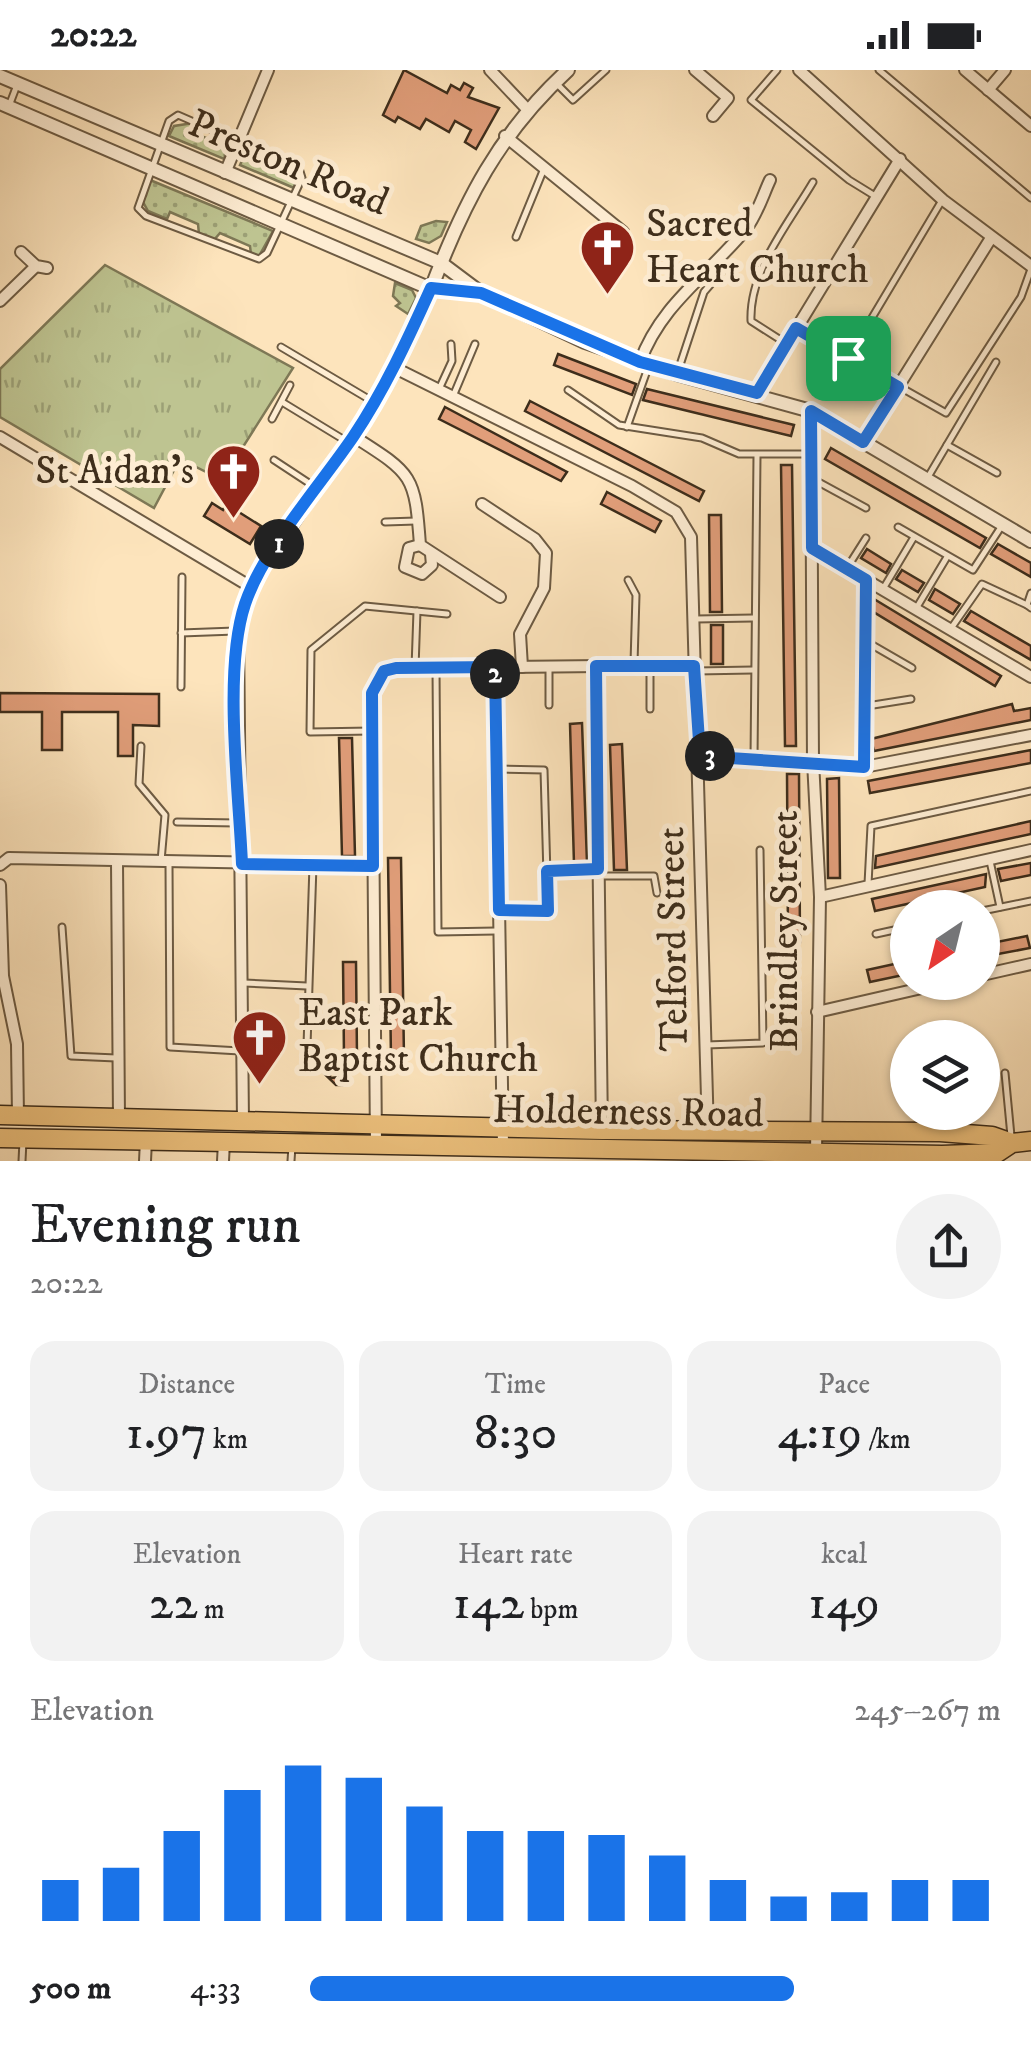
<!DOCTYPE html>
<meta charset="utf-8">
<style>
body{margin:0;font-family:"IM FELL DW Pica",serif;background:#f2f2f2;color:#202124;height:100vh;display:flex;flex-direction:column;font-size:38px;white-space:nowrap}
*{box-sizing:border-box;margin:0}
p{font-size:32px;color:#757577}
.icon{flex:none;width:55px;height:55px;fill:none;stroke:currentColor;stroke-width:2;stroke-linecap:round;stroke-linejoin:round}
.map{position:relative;height:1091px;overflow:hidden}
.details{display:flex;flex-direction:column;background:#fff;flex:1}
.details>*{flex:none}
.needle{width:65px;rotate:215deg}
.tools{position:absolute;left:890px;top:820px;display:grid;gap:20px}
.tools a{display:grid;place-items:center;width:110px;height:110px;border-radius:50%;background:#fff;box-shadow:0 2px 8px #0004;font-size:50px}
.pin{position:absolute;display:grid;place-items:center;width:85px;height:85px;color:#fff;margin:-42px;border-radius:20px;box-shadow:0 5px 15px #0006}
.km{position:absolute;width:50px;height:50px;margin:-25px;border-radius:50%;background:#222;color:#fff;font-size:28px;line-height:50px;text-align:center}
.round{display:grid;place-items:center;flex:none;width:105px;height:105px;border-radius:52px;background:#f2f2f2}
.headline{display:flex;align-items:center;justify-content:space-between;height:170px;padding:0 30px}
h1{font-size:55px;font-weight:600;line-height:75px}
.metrics{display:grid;grid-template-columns:repeat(3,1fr);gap:15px;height:170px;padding:10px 30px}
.metrics div{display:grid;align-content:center;border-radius:25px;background:#f2f2f2;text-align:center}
.metrics b{font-size:50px;font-weight:600}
.metrics small{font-size:28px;font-weight:400}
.metrics p{font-size:28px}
.chart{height:280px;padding:20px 30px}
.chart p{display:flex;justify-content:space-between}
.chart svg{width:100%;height:180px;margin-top:10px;stroke:#1a73e8;stroke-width:6}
ul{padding:0 30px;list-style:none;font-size:32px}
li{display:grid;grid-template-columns:160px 120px 1fr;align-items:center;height:75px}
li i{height:25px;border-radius:12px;background:#1a73e8}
.status{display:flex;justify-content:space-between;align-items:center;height:70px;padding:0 50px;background:#fff;direction:ltr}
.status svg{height:28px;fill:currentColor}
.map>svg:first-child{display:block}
</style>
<div class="status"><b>20:22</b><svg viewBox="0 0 49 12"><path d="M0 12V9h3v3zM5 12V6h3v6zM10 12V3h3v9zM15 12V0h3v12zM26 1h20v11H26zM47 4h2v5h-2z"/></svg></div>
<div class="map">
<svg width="1031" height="1091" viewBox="0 0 1031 1091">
<defs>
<pattern id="grass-dots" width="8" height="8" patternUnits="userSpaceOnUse" patternTransform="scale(2.5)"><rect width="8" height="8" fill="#bec491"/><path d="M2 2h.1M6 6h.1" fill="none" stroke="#9ca076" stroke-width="1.8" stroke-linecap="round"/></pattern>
<pattern id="park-tufts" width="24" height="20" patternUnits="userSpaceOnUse" patternTransform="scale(2.5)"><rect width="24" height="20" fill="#bec491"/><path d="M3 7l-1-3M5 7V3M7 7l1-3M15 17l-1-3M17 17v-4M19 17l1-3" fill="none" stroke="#9ca076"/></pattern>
</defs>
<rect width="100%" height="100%" fill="#fde4bc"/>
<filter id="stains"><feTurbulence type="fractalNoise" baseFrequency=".002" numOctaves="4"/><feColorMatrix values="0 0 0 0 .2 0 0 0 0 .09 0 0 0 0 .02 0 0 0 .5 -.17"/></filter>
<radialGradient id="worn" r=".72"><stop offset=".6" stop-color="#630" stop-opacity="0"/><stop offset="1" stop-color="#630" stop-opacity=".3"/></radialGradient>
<!-- grass -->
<g fill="url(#grass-dots)" stroke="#7e7856" stroke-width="2.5">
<path d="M193,53L200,56L201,66L226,76L224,68L232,71L224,89L169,66L174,56Z"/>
<path d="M248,77L298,108L294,118L240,95Z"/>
<path d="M150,110L273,161L259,186L251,184L250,176L220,163L214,170L199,164L198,154L170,142L167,149L148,141L143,132Z"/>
<path d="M436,151L447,152L441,166L429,173L416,169L421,156Z"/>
<path d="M395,213L412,220L416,228L408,244L396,236L400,233L393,226Z"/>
</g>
<!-- park -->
<path fill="url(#park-tufts)" stroke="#7e7856" stroke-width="2.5" d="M105,195L293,298L222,410L180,389L154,438L0,347V299Z"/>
<!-- building -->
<g fill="#e19e7a" stroke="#3d2d1b" stroke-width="2.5">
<path d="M404,0L447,23L451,15L460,20L464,13L473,18L468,27L499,38L476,79L465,72L471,60L455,51L449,62L426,49L420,59L398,47L395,52L383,45Z"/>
<path d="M558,284L636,314L632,325L554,295Z"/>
<path d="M647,319L794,355L791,366L643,330Z"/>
<path d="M530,331L704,421L699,431L525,341Z"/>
<path d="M445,337L567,402L561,411L439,349Z"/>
<path d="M831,378L974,461L986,468L980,478L910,438L825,389Z"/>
<path d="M781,395H792L796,676H785Z"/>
<path d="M607,422L661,451L655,462L601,434Z"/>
<path d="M212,433L223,440L226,434L261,456L250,474L204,446Z"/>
<path d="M709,445H721L722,542H710Z"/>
<path d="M998,474L1031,493V507L991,484Z"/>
<path d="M867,479L891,494L886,503L861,488Z"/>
<path d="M902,500L924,513L918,522L896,509Z"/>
<path d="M935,519L960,534L953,544L929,530Z"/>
<path d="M874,529L1001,606L995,616L872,541Z"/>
<path d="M971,541L1031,576V590L964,551Z"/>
<rect x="711" y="555" width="12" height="39"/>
<path d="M0,623L159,624V656L133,655V686H118V642H62V680H42V642H0Z"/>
<path d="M1012,634L1014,641L1031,638V650L874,681L871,669Z"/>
<path d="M582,653L587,793L574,794L570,654Z"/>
<path d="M339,668H352L355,786H342Z"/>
<path d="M622,674L627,800H614L610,675Z"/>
<path d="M1031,680V693L870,723L868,711Z"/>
<path d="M787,704H799L800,872L788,873Z"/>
<path d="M839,708L840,808H828L827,709Z"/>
<path d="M1031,751V764L875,798L876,786Z"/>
<path d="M388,788H401L404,988H391Z"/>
<path d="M1031,793V805L1001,811L998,799Z"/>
<path d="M986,804L985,817L875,841L872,829Z"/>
<path d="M1027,866L1030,878L982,887V875Z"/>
<path d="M908,891V904L870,912L867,900Z"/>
<path d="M343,892H356L357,987H344Z"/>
<path d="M310,990H330V1008L340,1007L345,1015H336Z"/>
</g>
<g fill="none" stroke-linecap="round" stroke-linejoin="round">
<defs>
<g id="service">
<path d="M777,0L751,30L849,110L875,126"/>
<path d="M879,0L1031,128"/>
<path d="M557,14L573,30L606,0"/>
<path d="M9,36L17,15"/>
<path d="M178,45L299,98L302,108L267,183L259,189L146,146L138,138L169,51Z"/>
<path d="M516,167L543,101"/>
<path d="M799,260L946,343L1021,227L1031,199"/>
<path d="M787,274L751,251C749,200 789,153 813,112"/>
<path d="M281,277L372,331"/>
<path d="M848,288L941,132"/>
<path d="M678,301L704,222L723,200"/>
<path d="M440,317L452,291L451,274"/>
<path d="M568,320L619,355L702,368L739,384H810"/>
<path d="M454,324L475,274"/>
<path d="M282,332L346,371"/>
<path d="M272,349L290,315"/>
<path d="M627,357L649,295"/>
<path d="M947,375L997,403"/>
<path d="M274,390L315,417"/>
<path d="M928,407L996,292"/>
<path d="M811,408L866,438"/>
<path d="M385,452L416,451"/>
<path d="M898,457L973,500L1001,457"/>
<path d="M847,498L866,468"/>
<path d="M628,510L636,525L634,593"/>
<path d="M883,519L914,467"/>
<path d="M1031,523L1027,535L1031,538"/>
<path d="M917,537L947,487"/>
<path d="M696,549L753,548"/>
<path d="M952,557L982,514L1027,535"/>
<path d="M181,563L235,561"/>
<path d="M867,572L912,598"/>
<path d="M415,598L417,541"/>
<path d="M436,598L438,862L496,861"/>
<path d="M549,598V635"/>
<path d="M696,601L753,600"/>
<path d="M181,617L182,507"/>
<path d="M867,636L911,629"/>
<path d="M650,639V596"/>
<path d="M372,661L310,662L311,580L365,536L447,544"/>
<path d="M141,676L139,714L165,745L161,791"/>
<path d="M754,688L757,386"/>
<path d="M864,694L866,510"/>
<path d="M497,699L544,700L548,841L499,840"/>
<path d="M177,752L237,753"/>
<path d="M990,791L1000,837"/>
<path d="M169,794L170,977L240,981"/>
<path d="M547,801L599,799"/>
<path d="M600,806H654L657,823"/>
<path d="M868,814L871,756L1031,721"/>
<path d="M982,841L1031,831"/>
<path d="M62,857L71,986L116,988"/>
<path d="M876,864L908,857"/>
<path d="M244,913L307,916"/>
<path d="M706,975L763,973L760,780"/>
<path d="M307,976L313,795"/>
<path d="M1005,1003L1011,1066"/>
<path d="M22,1091L23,1071"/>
<path d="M291,1091L292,1076"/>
</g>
<g id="minor">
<path d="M490,0L526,38"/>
<path d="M695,0L728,28L713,46"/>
<path d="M799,0L943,130L1031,196"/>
<path d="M965,0L1031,56"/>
<path d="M988,20L1005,0"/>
<path d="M505,66L623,162"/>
<path d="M225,103L268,0"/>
<path d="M21,182L36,196L47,198"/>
<path d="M0,231L36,196"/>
<path d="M640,292C661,234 708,205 746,159C757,145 763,125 770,110"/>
<path d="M393,297L632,416L676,442L691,467L708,1063"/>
<path d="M757,323L900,89"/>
<path d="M811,341L813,691L820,827L816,1082"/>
<path d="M353,366C413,404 415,405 420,475L500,527"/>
<path d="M0,367L251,517"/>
<path d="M863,373L991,168"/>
<path d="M482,434L535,469L546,483L544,518L520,564L522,597"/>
<path d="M420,475L409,478L405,497L422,504L432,495L431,484"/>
<path d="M812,478L1031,607"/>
<path d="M596,596L602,1061"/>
<path d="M495,597L503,1075"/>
<path d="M700,685L864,697L1031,665"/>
<path d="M117,792L119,1048"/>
<path d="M0,795L9,788L373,795"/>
<path d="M0,815L3,906L17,974L18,1046"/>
<path d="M820,827L1031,780"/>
<path d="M982,905L1031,894"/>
<path d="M817,942L948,912"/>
<path d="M243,1052L238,561L251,517L375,332L431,219"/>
<path d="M376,1074L372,623L384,601L415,598L694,595"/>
<path d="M145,1091L146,1070"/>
<path d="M223,1091L224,1072"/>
</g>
<g id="tertiary">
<path d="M0,6L441,193L481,223L585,272L677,304L811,341L1031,471"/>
<path d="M0,33L431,219L479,223"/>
<path d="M431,219C464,132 499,63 568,0"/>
</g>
<g id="trunk">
<path d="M0,1045L602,1060L940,1062L992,1066L1012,1073"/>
<path d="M0,1068L942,1085L997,1083L1012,1073L1031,1071"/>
</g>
</defs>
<!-- service casing -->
<use href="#service" stroke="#6d5b43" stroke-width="9"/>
<!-- minor casing -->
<use href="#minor" stroke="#6d5b43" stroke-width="14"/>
<!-- tertiary casing -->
<use href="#tertiary" stroke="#6d5b43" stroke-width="16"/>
<!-- trunk casing -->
<use href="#trunk" stroke="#3d2d1b" stroke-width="21"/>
<!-- path -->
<path stroke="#3d2d1b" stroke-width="2.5" stroke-dasharray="8 5" stroke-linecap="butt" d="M270,94L290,111"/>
<!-- service -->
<use href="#service" stroke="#feedd3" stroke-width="5"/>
<!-- minor -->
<use href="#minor" stroke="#feedd3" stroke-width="10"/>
<!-- tertiary -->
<use href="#tertiary" stroke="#feedd3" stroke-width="12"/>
<!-- trunk -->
<use href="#trunk" stroke="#eec27e" stroke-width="18"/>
</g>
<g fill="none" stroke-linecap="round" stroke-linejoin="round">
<defs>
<path id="route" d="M431,218L481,223L640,292L757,323L796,258L898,317L863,372L811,341L812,478L866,510L864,697L700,686L694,596H596L598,799L547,801L548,841L499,840L495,597L396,598L384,601L372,623L373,796L242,794C239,722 223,600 245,534C264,478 319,417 353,367C384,321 408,269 431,218Z"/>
</defs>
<!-- route casing -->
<use href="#route" stroke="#fff" stroke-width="20"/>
<!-- route -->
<use href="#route" stroke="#1a73e8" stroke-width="12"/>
</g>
<!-- icons -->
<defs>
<symbol id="church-pin" viewBox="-11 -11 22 30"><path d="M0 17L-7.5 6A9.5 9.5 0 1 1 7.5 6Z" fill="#8f2418" stroke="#feedd3"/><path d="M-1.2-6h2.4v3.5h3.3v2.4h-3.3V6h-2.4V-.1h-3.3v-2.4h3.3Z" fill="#fff"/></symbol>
</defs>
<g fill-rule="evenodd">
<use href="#church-pin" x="576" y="146" width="63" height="86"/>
<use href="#church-pin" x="202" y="370" width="63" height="86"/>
<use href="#church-pin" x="228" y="936" width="63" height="86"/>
</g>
<g text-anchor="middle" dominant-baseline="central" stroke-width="10" stroke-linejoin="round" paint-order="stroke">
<!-- street labels -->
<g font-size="40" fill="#3d2d1b" stroke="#feedd3">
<text transform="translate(288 94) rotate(23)">Preston Road</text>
<text transform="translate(786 861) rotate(-90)">Brindley Street</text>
<text transform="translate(674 869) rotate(-91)">Telford Street</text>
<text transform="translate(628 1043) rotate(1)">Holderness Road</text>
</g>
<!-- poi labels -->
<g font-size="40" fill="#3d2d1b" stroke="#feedd3" text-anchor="start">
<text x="646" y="155">Sacred<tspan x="646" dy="46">Heart Church</tspan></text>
<text x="194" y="402" text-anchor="end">St Aidan's</text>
<text x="298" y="944">East Park<tspan x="298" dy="46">Baptist Church</tspan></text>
</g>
</g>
<rect width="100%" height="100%" filter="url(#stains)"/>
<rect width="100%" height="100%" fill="url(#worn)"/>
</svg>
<div class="tools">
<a><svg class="needle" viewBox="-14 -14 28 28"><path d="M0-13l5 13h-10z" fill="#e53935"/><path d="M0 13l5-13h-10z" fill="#757577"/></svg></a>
<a><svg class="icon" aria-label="layers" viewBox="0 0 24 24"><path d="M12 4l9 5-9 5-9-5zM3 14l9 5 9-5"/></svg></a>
</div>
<div class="pin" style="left:848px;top:288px;background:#1e9e55"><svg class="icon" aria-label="arrive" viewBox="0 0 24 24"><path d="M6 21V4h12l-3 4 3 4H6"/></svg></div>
<b class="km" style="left:279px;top:474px">1</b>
<b class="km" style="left:495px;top:604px">2</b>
<b class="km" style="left:710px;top:686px">3</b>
</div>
<section class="details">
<div class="headline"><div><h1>Evening run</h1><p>20:22</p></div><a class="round"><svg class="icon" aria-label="share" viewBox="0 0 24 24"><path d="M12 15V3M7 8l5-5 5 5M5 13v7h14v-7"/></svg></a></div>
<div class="metrics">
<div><p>Distance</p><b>1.97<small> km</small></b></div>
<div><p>Time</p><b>8:30</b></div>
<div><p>Pace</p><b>4:19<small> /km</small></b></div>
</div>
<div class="metrics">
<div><p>Elevation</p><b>22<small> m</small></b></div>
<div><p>Heart rate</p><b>142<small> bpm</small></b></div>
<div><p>kcal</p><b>149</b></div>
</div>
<div class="chart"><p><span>Elevation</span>245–267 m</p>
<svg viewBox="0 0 160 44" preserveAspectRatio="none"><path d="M5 44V34M15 44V31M25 44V22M35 44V12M45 44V6M55 44V9M65 44V16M75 44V22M85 44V22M95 44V23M105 44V28M115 44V34M125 44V38M135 44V37M145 44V34M155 44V34"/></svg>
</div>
<ul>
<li><b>500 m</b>4:33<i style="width:70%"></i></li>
</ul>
</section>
